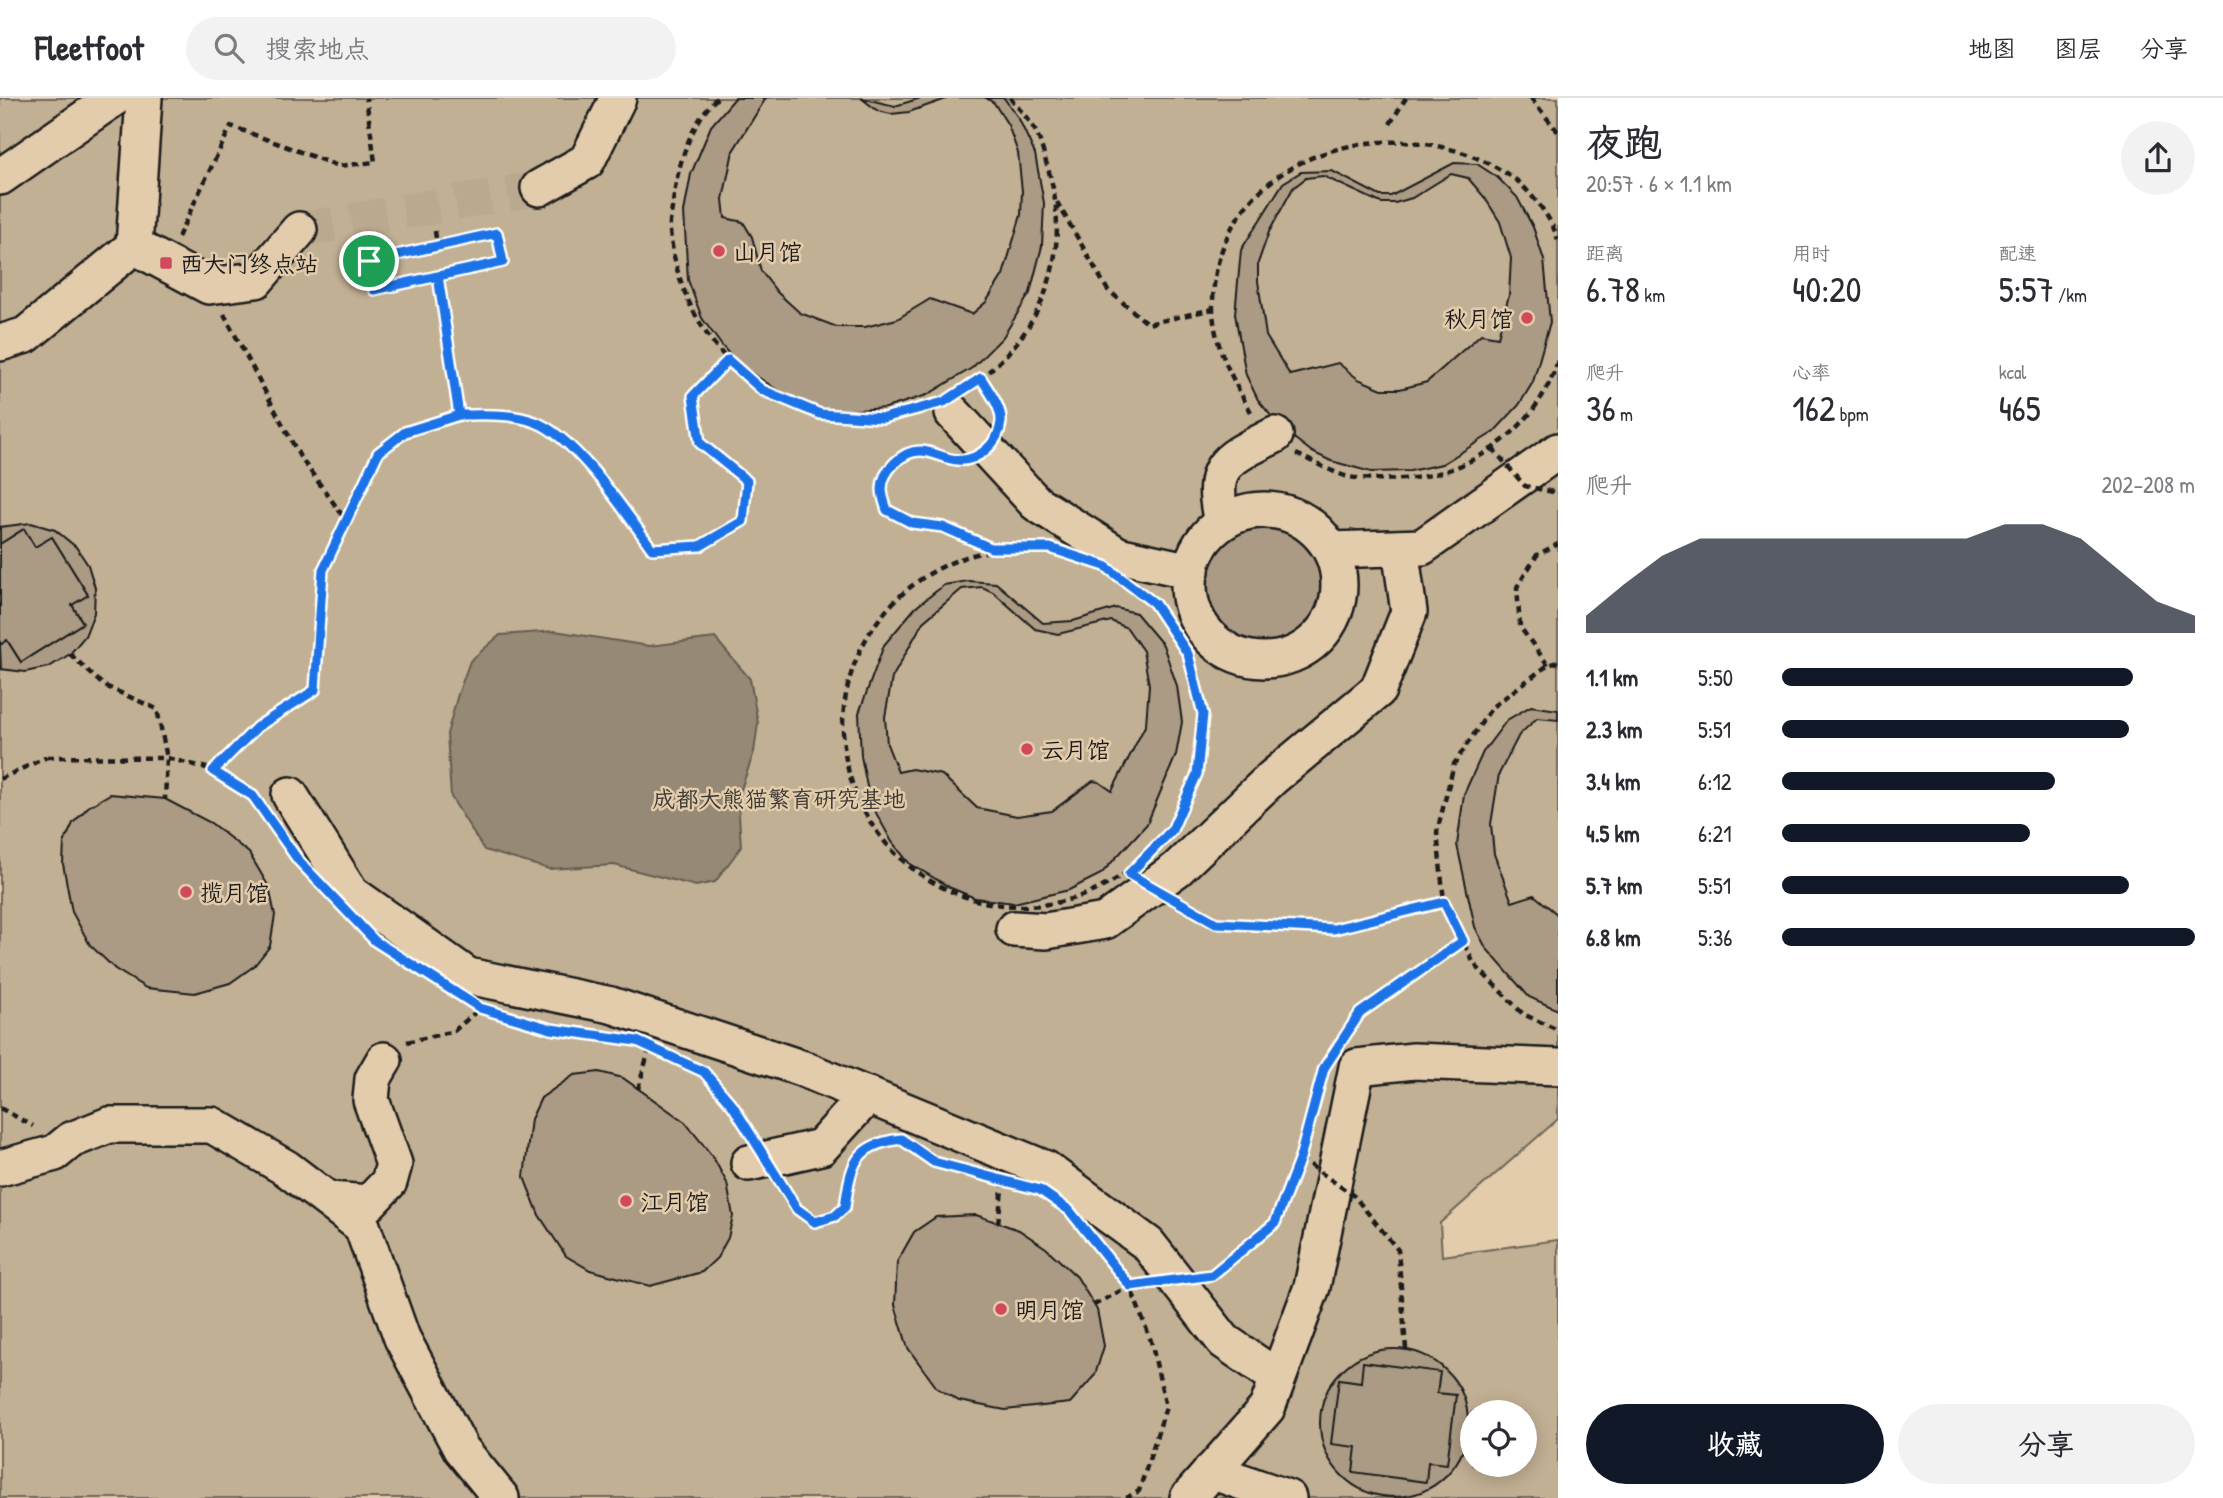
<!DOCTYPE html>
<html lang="zh">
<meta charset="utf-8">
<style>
body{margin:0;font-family:"Patrick Hand","LXGW WenKai TC",sans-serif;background:#f2f2f3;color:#2b2b33;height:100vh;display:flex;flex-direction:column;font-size:26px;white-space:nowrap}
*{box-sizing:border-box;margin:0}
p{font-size:23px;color:#7c7c81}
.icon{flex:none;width:38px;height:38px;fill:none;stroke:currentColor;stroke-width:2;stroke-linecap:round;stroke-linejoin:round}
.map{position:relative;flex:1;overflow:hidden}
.panel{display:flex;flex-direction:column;background:#fff;width:665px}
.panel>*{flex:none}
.tools{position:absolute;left:1460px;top:1302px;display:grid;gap:14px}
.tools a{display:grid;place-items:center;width:77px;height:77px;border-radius:50%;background:#fff;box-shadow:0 4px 18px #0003;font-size:35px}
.pin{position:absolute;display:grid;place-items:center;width:60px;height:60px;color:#fff;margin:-30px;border:4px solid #fff;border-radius:50%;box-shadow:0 2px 7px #0007}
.round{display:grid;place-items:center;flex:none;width:74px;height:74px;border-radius:37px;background:#f2f2f3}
.headline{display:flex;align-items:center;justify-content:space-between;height:119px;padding:0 28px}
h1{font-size:38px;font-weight:600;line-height:52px}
.figures{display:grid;grid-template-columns:repeat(3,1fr);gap:10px;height:119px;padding:7px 28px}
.figures div{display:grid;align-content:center}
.figures b{font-size:35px;font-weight:600}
.figures small{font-size:19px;font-weight:400}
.figures p{font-size:19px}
.chart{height:196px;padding:14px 28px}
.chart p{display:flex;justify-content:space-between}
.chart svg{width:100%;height:126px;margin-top:7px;fill:#111827;opacity:.7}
.cta{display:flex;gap:14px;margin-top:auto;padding:14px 28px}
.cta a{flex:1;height:80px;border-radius:42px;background:#111827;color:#fff;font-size:28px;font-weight:600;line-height:80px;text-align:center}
.cta a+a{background:#f2f2f3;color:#2b2b33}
ul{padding:0 28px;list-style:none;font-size:23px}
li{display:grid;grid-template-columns:112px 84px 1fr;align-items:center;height:52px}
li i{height:18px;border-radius:9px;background:#111827}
header{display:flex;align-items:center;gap:42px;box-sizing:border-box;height:98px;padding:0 35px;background:#fff;border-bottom:2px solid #e1e1e2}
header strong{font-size:33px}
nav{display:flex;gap:38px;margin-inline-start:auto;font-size:24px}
.search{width:490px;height:63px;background:#f2f2f3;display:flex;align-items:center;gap:18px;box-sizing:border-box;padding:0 24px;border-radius:38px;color:#7c7c81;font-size:26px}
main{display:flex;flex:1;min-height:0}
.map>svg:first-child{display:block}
</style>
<header>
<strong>Fleetfoot</strong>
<div class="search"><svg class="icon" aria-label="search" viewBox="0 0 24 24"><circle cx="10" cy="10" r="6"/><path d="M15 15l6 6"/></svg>搜索地点</div>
<nav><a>地图</a><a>图层</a><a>分享</a></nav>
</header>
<main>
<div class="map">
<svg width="1558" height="1400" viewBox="0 0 1558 1400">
<rect width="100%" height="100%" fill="#e3ccac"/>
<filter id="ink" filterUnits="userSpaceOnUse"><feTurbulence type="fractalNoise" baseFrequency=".0143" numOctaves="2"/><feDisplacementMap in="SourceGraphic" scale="14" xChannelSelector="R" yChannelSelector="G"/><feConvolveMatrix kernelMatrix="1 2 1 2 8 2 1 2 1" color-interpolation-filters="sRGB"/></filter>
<g filter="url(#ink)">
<!-- green -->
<path fill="#c2b094" stroke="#6f6658" stroke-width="2" fill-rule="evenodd" d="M0,0H1558V1021L1440,1125L1442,1158L1558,1142V1400H0ZM1472,1314H1524V1367H1472Z"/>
<!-- water -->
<path fill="#968975" stroke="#655d51" stroke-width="2" d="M555,533L649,548L715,540L750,581L758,625L754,654L738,700L741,749L715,784L696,788L614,767L549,771L484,752L451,699L447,636L458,596L470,563L500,537Z"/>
<!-- building -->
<g fill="#ac9b84" stroke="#1c1c1c" stroke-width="2" fill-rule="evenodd">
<path d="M735,0H766L733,53L723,101L725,120L743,124L752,139L761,173L777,194L800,215L837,229H865L897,221L930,201L972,216L986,204L1003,177L1021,117L1022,93L1018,55L1008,27L994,5L986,0H1004L1019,21L1035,56L1044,105L1042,148L1030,195L1003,239L972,270L927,297L886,310L841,313L811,310L782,295L738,266L722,248L702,220L688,182L684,114L691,76L711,28Z"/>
<path d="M861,0L895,8L921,0H949L909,14L891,16L878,13Z"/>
<path d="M1454,65L1477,66L1497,79L1517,99L1533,129L1544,162L1550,224L1533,284L1519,307L1494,334L1442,366L1410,373L1371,374L1331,363L1312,354L1281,330L1258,302L1246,277L1235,216L1241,152L1283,85L1301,74L1332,73L1380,98H1391ZM1451,76L1468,80L1485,100L1500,124L1511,160L1509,197L1498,239L1481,236L1427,284L1400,291H1382L1358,281L1338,265L1290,277L1266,238L1258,183V165L1269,134L1293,90L1306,80L1323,78L1381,105H1395L1412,100Z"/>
<circle cx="1264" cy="488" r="64"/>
<path d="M31,425L55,432L76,449L88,467L95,490L94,515L85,538L70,556L49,569L25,574L1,571L0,547L7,542L21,564L83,525L72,507L88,497L52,439L35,449L24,431L0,446V429Z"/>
<path d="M24,431L35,449L52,439L88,497L72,507L83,525L21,564L7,542L0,547V446Z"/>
<path d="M968,483L996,485L1043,525L1073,523L1116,510L1136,515L1163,547L1177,588L1182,624L1176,657L1147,726L1101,776L1069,792L1014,805L975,800L951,790L909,765L892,744L870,704L861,658L859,615L884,547L915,510L944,487ZM982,489L993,494L1035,531L1058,536L1111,523L1127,530L1143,553L1149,587L1146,626L1112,693L1099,684L1093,683L1052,713L1017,718L977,710L942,677L912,671L898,674L887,646L885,619L892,580L923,524L962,491Z"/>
<path d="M1531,608L1558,612V622L1537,620L1519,637L1499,676L1491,726L1494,756L1512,804L1534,797L1558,817V912L1529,899L1486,850L1475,829L1457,747L1464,696L1483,654L1507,622Z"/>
<path d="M110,696L165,701L211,725L249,755L269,789L275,817L270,848L254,868L230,885L195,895L146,890L115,871L90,847L72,814L63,766L64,745L73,725L88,709Z"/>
<path d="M599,974L623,980L685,1024L713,1059L727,1085L733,1118L728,1140L717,1160L702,1174L650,1188L590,1172L566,1158L539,1117L524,1079L531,1021L541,1000L574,977Z"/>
<path d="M976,1117L1019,1132L1046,1150L1077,1179L1097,1212L1104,1248L1095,1277L1070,1305L1005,1312L959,1303L937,1290L908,1250L895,1207L897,1164L914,1134L936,1119Z"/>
<circle cx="1394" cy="1325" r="74"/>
<path d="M1363,1264L1440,1274L1437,1295L1456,1297L1447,1366L1428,1364L1426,1384L1353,1374L1356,1349L1331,1346L1339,1281L1361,1284Z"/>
</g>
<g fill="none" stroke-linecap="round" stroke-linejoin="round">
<!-- minor-tunnel -->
<path stroke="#bba98f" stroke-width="35" stroke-dasharray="35 18" stroke-linecap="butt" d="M299,132L539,90"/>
<defs>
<g id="minor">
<path d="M0,79L114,0"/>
<path d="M539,90L587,63L618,0"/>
<path d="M134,148L144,0"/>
<path d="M0,245L26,237L134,148L209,188L256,182L299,132"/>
<path d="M953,315L1036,405L1118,457L1191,473"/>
<circle cx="1264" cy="487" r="75"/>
<path d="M1222,424C1208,365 1227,361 1275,337"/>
<path d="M1331,452L1422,449L1558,353"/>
<path d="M290,697L351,795L468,878L611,907L801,970L1046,1071L1148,1146L1224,1243L1278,1280"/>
<path d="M1014,831L1046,833L1105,823L1177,771L1272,680L1378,592L1409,514L1400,450"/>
<path d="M749,1065L821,1049L868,997"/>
<path d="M0,1070L55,1055L71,1042L109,1027H212L286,1070L362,1128L402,1240L461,1351L501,1400"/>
<path d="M329,1102L369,1105L389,1084L394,1066L371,1002L373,981L384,962"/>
<path d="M1211,1373L1288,1400"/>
<path d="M1188,1400L1267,1310L1312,1189L1357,969L1414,963L1558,969"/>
</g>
</defs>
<!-- minor casing -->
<use href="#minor" stroke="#1c1c1c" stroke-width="40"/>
<!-- path -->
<g stroke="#1c1c1c" stroke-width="4.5" stroke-dasharray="7 5" stroke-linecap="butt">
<path d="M717,0C692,23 679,63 674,96C673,108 669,121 670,133C681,243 768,329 882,320C896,319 911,313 924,310"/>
<path d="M1531,0L1558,34"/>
<path d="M1390,26L1406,0"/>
<path d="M1057,104L1107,191L1148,226L1213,211"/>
<path d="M435,133L437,148"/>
<path d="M497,135L503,164L375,192L368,163Z"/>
<path d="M178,139L231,28L338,68L375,64L366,0"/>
<path d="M438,178L459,317"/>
<path d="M969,288C1045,238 1075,151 1046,64C1043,55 1041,43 1036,34C1030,22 1019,11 1010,0"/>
<path d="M1251,314C1233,282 1214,249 1213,211C1210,48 1410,0 1520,85C1537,103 1551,119 1558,142"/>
<path d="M1296,356C1312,363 1328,372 1345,378C1355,381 1367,380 1377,381C1455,387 1535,340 1558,262"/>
<path d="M892,367L882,389L887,412L912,425L942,429L991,450"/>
<path d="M346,422C355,404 366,369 378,354C414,314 514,303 557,336C566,343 574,355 582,364C607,392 630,420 652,451L700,448L743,423L747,383L700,345L693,298L728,262"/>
<circle cx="1022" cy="629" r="179"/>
<path d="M70,556L103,587L157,611L167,660L165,701"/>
<path d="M1558,564L1548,567L1492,609L1454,666L1437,734L1444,804L1474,866L1523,916L1558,932"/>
<path d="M1548,567L1520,529L1517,489L1537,457L1558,446"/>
<path d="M213,673L257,629L315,592L323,472L346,422L300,359L224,216"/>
<path d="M0,681L47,659"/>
<path d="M1216,825L1334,831L1444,804"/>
<path d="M1343,941L1360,915L1463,843"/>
<path d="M407,944L454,933L479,911"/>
<path d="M638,991L649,952"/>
<path d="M0,1010L33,1028"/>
<path d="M998,1125L1003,1084"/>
<path d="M1094,1207L1130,1188L1151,1243L1166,1309L1139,1393L1126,1400"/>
</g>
<!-- minor -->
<use href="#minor" stroke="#e3ccac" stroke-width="35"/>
<!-- path-bridge -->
<g stroke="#1c1c1c" stroke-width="4.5" stroke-dasharray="7 5" stroke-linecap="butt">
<path d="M1492,350L1525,388L1558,395"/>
<path d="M892,367C921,339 930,362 959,362C979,362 1004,342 1000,320C997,305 989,293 981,280"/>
<path d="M47,659L167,660L207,670L253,698L298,762L375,843L480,910L551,931L637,943L704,974L733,1008L797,1111L815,1124L835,1118L845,1109C851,1066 854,1047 901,1041L934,1064L1040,1092L1069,1112L1130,1188L1212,1177L1275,1125L1300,1060L1324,970"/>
<path d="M1129,776L1216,825"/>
<path d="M1300,1060L1354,1098L1398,1152L1406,1251"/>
</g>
</g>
</g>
<g fill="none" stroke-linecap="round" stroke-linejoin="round" filter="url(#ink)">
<defs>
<path id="route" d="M369,163L374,192L438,178L459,317L405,334L378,355L323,472L315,592L257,629L213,673L253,698L298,762L375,843L480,910L551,931L637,943L704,974L733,1008L797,1111L815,1124L835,1118L845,1109C851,1066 854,1047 901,1041L934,1064L1040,1092L1069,1112L1130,1188L1212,1177L1275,1125L1300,1060L1324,970L1360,915L1463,843L1444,804L1334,831L1216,825L1129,776L1172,732L1197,676L1203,616L1188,556L1154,505L1105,468L1050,450H991L943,429L912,425L887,412C885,406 882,398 882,391C882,373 902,353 920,353C933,353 944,361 957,362C978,364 999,345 1001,324C1002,309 988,292 981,280L944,304L883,320L820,316L762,292L728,262L693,298L700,345L747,383L743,423L700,448L652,451C627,416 575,338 535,324C512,315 484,317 459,317L438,178L503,164L497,135L369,163"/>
</defs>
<!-- route casing -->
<use href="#route" stroke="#fff" stroke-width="14"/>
<!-- route -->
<use href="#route" stroke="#1a73e8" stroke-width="9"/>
</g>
<!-- markers -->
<g fill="#d1495b" stroke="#e3ccac" stroke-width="2.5">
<circle cx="719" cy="153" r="7"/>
<rect x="159" y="158" width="14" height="14" rx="3.5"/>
<circle cx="1527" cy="220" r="7"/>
<circle cx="1027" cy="651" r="7"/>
<circle cx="186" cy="794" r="7"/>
<circle cx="626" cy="1103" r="7"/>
<circle cx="1001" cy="1211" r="7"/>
</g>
<g text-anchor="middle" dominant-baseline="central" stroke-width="5" stroke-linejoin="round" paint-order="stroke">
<!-- poi labels -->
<g font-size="23" fill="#1c1c1c" stroke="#e3ccac" text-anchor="start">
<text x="733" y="153">山月馆</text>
<text x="180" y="165">西大门终点站</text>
<text x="1513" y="220" text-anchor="end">秋月馆</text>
<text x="1041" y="651">云月馆</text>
<text x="200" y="794">揽月馆</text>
<text x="640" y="1103">江月馆</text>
<text x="1015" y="1211">明月馆</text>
</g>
<!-- park labels -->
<g font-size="23" fill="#3d3a34" stroke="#e3ccac">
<text x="779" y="700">成都大熊猫繁育研究基地</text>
</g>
</g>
</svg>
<div class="tools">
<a><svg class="icon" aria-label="locate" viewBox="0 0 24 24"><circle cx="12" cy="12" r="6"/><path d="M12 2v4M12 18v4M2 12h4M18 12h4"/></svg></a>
</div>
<div class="pin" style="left:369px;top:163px;background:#1e9e55"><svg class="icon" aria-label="arrive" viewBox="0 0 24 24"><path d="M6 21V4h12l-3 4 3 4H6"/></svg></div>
</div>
<section class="panel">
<div class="headline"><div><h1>夜跑</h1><p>20:57 · 6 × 1.1 km</p></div><a class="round"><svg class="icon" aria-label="share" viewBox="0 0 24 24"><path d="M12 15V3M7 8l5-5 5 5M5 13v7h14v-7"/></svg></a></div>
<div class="figures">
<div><p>距离</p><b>6.78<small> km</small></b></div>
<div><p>用时</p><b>40:20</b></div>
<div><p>配速</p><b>5:57<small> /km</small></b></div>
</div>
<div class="figures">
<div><p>爬升</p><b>36<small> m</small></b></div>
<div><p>心率</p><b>162<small> bpm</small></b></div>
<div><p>kcal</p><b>465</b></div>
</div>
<div class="chart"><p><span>爬升</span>202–208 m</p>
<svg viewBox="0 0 160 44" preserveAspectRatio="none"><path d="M0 44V38L10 27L20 17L30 11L40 11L50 11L60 11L70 11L80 11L90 11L100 11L110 6L120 6L130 11L140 22L150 33L160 38V44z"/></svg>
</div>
<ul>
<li><b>1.1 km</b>5:50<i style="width:85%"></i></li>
<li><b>2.3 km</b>5:51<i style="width:84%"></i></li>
<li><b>3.4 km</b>6:12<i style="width:66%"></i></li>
<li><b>4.5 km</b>6:21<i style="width:60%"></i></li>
<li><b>5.7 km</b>5:51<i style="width:84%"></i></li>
<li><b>6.8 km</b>5:36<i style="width:100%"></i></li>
</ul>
<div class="cta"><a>收藏</a><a>分享</a></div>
</section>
</main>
